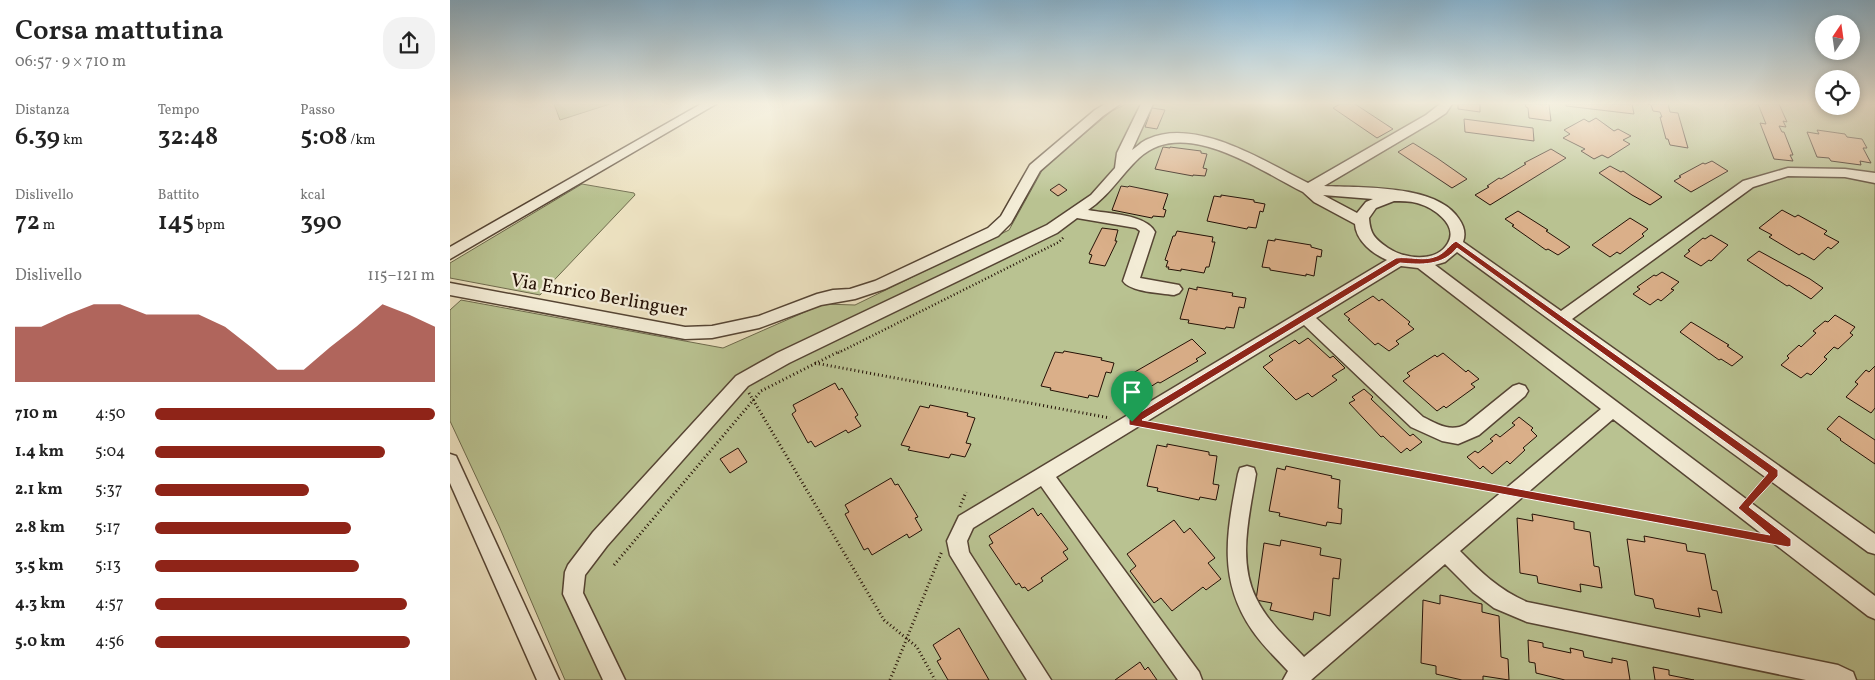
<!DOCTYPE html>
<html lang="it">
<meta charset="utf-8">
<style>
body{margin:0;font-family:Vollkorn,serif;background:#f2f2f2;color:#222;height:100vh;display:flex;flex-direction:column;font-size:19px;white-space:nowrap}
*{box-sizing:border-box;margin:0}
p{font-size:16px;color:#767676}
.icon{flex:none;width:28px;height:28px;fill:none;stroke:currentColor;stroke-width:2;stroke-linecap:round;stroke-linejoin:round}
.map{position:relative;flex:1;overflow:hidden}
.panel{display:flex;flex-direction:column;background:#fff;width:450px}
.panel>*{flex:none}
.needle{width:32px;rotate:13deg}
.fabs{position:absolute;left:1365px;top:15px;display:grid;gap:10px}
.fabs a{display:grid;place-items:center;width:45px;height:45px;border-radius:50%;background:#fff;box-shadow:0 2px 8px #0003;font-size:25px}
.pin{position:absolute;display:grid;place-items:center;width:42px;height:42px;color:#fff;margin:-51px -21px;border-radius:50% 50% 50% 0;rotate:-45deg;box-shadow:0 0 5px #0007}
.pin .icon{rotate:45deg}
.round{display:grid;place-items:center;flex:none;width:52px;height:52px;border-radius:20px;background:#f2f2f2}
.overview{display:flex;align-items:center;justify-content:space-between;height:85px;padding:0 15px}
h1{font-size:28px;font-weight:600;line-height:38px}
.stats{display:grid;grid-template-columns:repeat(3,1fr);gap:8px;height:85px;padding:5px 15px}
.stats div{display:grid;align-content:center}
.stats b{font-size:25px;font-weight:600}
.stats small{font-size:14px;font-weight:400}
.stats p{font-size:14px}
.chart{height:140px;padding:10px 15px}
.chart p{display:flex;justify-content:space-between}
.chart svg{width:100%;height:90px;margin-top:5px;fill:#8f2418;opacity:.7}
ul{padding:0 15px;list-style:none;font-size:16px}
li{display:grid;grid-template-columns:80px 60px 1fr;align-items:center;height:38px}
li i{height:12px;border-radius:6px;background:#8f2418}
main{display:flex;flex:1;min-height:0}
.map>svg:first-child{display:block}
</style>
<main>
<section class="panel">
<div class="overview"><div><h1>Corsa mattutina</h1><p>06:57 · 9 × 710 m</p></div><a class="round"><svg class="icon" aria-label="share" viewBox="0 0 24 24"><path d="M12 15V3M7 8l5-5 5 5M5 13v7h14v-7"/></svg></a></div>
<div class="stats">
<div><p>Distanza</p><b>6.39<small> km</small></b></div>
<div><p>Tempo</p><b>32:48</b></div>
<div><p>Passo</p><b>5:08<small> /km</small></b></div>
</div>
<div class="stats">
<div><p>Dislivello</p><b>72<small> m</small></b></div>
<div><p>Battito</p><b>145<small> bpm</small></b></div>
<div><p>kcal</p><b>390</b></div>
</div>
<div class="chart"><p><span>Dislivello</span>115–121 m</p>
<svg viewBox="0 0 160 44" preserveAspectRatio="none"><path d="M0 44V17L10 17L20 11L30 6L40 6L50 11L60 11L70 11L80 17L90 27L100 38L110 38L120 27L130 17L140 6L150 11L160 17V44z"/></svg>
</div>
<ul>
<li><b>710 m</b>4:50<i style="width:100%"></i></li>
<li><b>1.4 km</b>5:04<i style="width:82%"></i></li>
<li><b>2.1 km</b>5:37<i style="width:55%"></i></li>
<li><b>2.8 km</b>5:17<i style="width:70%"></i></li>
<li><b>3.5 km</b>5:13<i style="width:73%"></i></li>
<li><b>4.3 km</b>4:57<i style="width:90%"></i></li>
<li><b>5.0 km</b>4:56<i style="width:91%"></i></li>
</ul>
</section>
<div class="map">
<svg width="1425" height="680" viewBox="0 0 1425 680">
<rect width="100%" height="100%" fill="#ece1c0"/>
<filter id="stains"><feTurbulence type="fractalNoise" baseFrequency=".004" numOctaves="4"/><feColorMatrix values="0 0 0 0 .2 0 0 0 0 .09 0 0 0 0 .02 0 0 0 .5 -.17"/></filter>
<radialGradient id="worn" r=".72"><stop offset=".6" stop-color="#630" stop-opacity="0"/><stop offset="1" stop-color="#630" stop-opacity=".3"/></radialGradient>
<!-- green -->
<g fill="#b9c291" stroke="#6e6a4c">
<path d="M104,104H160L110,120Z"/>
<path d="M676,104H1374V106H1401V104H1425V680H115L49,526L0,421V310L11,300L273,348L373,304L405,305L559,230L594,167L662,111Z"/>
<path d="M132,184L184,193L185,195L90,295L0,278V263Z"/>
</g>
<!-- building -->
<g fill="#daaf89" stroke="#241106">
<path d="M890,104H905L943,129L927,138L883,108Z"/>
<path d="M1008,104H1030V112L1008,109Z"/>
<path d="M1075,104H1099L1101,121L1079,118L1078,108L1076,107Z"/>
<path d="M1116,104H1182L1184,114L1116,106Z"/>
<path d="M1218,104L1220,112L1228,113L1238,148L1220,145L1218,139H1216L1210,117H1212L1210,112L1203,111L1201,105L1198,104Z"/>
<path d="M1308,104H1329L1337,122L1333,121L1336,127L1329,126L1332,132H1334L1343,155H1340L1343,161L1324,159L1310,123L1316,124Z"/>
<path d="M702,108L715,110L707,129L695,127Z"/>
<path d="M1146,118L1164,131L1168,129L1181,136L1173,140L1180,144L1158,158L1152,155L1144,159L1131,151L1135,149L1113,138L1120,134L1114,130L1134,119L1139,122Z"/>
<path d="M1014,119L1083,128L1084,141L1015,132Z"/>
<path d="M1367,130L1395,134L1397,137L1412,139L1417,148H1413L1421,163L1410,161L1411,165L1381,161L1379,158L1367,157L1357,132L1369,134Z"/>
<path d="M963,143L987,158L1017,179L1002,188L948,152Z"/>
<path d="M713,147L720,148V147L751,151V153L757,154L753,168L757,169L755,176L743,175V176L705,169Z"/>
<path d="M1101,149L1116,158L1040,205L1025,195L1039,187L1037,186L1049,178L1051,179L1076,164L1074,163Z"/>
<path d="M1262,161L1278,171L1241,192L1224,181L1231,177L1229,176L1253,163L1255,164Z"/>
<path d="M1160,166L1171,172L1173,171L1212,197L1200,205L1182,195L1149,173Z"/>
<path d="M609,184L617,190L608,196L600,190Z"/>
<path d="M671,186L678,187L679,186L718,194L713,209L716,210L714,217L703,216L702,218L662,210Z"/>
<path d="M771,195L804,200V202L815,204L813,212L810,211L806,228L798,227L797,229L757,221L764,196L771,197Z"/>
<path d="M1332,210L1345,217L1348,215L1377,231L1374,234L1389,242L1381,249L1378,247L1364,260L1352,253L1349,255L1319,237L1322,235L1309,228Z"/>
<path d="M1068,211L1098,230L1096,231L1120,247L1108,255L1098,249L1096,250L1062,226L1064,225L1055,219Z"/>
<path d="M1180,218L1198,229L1192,234L1194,236L1170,254L1167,252L1160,257L1142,245Z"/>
<path d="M652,228L668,230L665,241H667L655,266L639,263L642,255L639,254Z"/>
<path d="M727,231L763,237L762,242H765L759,267H756L754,273L731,269V271L718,269L719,267H716L718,261L715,260L723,236H725Z"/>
<path d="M1261,235L1278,245L1261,261L1259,260L1251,266L1234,256L1240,251L1238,250L1253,238L1255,239Z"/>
<path d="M825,239L861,245V247L872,250L871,257L867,256L864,276L856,274V276L820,270V268L812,267L818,240L825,241Z"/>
<path d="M1309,251L1360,279L1373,288L1361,299L1339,285L1337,286L1297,260Z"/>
<path d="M1212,272L1229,282L1221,289L1224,290L1211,301L1208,299L1200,305L1183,294L1190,289L1187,287L1204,275L1206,276Z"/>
<path d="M747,287L783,293L782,296L796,298L794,308L789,307L784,328L776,327L775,329L738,323L739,320L730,319L739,288L747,290Z"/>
<path d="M923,296L929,301L932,299L960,322L958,324L964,329L946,341L949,344L939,351L928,343L925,345L898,320L900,319L894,314Z"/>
<path d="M1385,315L1405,327L1400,333L1403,335L1388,349L1384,347L1374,357L1377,359L1361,375L1357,373L1351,378L1331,365L1339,358L1337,356L1349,345L1351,347L1366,333L1363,331L1375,321L1378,322Z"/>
<path d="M1241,322L1279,345L1277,346L1293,357L1282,366L1271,359L1269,360L1230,332Z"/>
<path d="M858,338L880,358L883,356L895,368L882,376L887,380L862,397L858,393L846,400L813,367L823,360L819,356L845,340L849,344Z"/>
<path d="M742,339L756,353L746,359L748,361L710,383L708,382L697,389L683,373Z"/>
<path d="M614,351L652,358L651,360L664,363L661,373L656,372L648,397L639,395L638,398L600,390L601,388L591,386L605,352L613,353Z"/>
<path d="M993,353L1016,372L1018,370L1029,379L1021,384L1025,387L996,408L994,406L987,411L953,381L960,376L957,373L985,355L987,357Z"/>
<path d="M1425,366V408L1421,413L1396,397L1408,384L1405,382L1416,370L1419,372Z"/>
<path d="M385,383L389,390L392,388L408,415L405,417L411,426L398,433L396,430L365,447L361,441L358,443L342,414L346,411L343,405Z"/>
<path d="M914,389L923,397L921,399L960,436L963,434L972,442L960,451L957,448L951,453L933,436L931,437L899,403L905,400L902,397Z"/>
<path d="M480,405L518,413L517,416L525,418L516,443L521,444L515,457L501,454L499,458L458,450L460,447L451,445L470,406L479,408Z"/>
<path d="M1389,416L1425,440V464L1390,440L1391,439L1377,429Z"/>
<path d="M1069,417L1083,428L1081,430L1087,436L1073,448L1075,450L1060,464L1057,461L1042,474L1033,466L1030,469L1017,457L1025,451L1028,453L1043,441L1040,439L1046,434L1050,437L1065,425L1062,423Z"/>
<path d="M717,444L759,452V455L767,456L763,484L769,485L766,500L750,497L749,500L707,491L708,488L697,486L707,445L717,447Z"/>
<path d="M288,448L297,462L280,473L270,459Z"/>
<path d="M836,466L882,476L881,478L890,480L888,508L892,509L891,524L877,522L876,526L829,516L830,513L819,511L827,468L835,470Z"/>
<path d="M441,478L445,485L448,484L468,517L465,518L472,530L459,538L457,534L422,555L418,548L414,550L395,514L399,512L395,505Z"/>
<path d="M583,508L588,516L591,513L618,549L613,552L618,559L591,578L593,581L578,591L575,587L572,588L569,583L566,585L539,545L543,543L539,536Z"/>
<path d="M1082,514L1124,522V529L1140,532L1144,566L1149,567L1152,588L1130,584L1131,592L1088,583L1087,576L1070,573L1067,518L1083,521Z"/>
<path d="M724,520L734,533L740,528L765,558L758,563L771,579L756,590L753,587L722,611L711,598L704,603L680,571L686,566L677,554Z"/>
<path d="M1194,536L1236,544L1237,551L1255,554L1262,590L1267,591L1272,613L1248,608L1250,617L1205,608L1203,599L1185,595L1177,539L1195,542Z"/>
<path d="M831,540L871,548L870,555L891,559L889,579L883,578L880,616L864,612L863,620L820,610L822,603L806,600L814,543L830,546Z"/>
<path d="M990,595L1032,604V612L1049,616L1051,657L1058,659L1059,680L1033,676V680H1012L986,674V666L971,663L973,600L990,604Z"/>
<path d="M509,628L539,680H498L487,661L491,659L483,645Z"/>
<path d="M1078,640L1093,643V647L1121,653L1120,648L1133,651L1134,657L1162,663V658L1177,661L1180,680H1115L1086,673L1085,663L1079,662Z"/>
<path d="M690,662L695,670L698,667L707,680H665Z"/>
<path d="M1203,667L1219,670V675L1244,680H1205Z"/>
</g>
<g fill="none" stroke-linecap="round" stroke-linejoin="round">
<defs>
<g id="minor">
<path d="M251,104H266L0,259V247Z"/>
<path d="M655,104H670L653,116L590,171L561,223L548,236L435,289L405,299L371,305L309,328L262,338L235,339L0,295V283L235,327L262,326L309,316L367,294L383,290L400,289L425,281L538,228L551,216L580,165L645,110Z"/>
<path d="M691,104H703L682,150C687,147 692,141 698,139C747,117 815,162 858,183L976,115L990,104H1002L996,113L984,121L874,186C912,188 987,184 1009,219C1014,226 1016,234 1013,242L1111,311L1293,181L1338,168L1395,169L1425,173V183L1395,177L1338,176L1303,187L1122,319L1425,534V554L1418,552L1007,252L995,262L985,265L1425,596V619L1418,616L1163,419L1010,551C1032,573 1049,590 1077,602L1388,665L1403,672L1406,680H1356L1077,622L1044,608L1023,592L995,564L861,680H833L838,671C826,658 812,645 802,630C767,579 777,531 788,474L790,468L797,466L804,468L806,474C800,513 787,560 806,598C817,621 837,639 854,657L1151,409L968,268L951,266L866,318L973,417C987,424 1001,433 1016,424L1063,386L1069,384L1075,386L1078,391L1075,396L1029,435L1008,444L992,441L961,427L854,325L606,477L749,672L752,680H728L591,486L523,528L517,541L519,552L601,680H577L500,555L497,541L509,516L937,260C923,254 906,241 905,224L864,202L853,192C809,170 734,116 689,158C671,175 659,196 638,210C658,214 696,214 705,232L690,278L729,285L732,289L729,293L724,295C711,293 680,292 673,281L690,231L686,228L627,218L607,233L339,363L298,386L157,546L135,575L133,593L175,680H153L113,594L115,572L118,565L143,532L286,376L327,353L597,225L641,195L665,168L667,153ZM873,195L923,199L916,202L907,213ZM944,201C951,201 959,201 967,203C982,207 1009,224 998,243C987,263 954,259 938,248C925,239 920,234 919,218L926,208Z"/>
<path d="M0,454L6,456L109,680H87L0,483Z"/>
</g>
</defs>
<!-- minor casing -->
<use href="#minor" stroke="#564534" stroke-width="3"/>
<!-- path-far1 -->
<path stroke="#241106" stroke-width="2.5" stroke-dasharray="1 2.5" stroke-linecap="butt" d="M388,353L609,242L614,237"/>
<!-- path -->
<g stroke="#241106" stroke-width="3" stroke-dasharray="1 3" stroke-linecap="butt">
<path d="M365,363L660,418"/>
<path d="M299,393L434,620L467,647L485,680"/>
<path d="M702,426L1046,489"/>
<path d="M1084,496L1304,537"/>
<path d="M1303,496L1315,483"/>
<path d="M510,507L516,492"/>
<path d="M164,565L311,391L390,351"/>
<path d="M440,680L492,551"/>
</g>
<!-- minor -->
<use href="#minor" fill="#f3ecd6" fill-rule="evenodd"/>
</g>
<!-- sky -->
<linearGradient id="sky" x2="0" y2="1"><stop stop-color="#89b7d5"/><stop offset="0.52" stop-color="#f6f2e3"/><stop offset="1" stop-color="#f6f2e3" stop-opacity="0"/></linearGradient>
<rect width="1425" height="199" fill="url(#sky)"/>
<!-- route -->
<path fill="#8f2418" stroke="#fff" fill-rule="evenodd" d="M1006,241L1328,470V476L1299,507L1341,539V546L1338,547L679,425V419L946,258C960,256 973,262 987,256C996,252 999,245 1006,241ZM1007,248L1318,473L1288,508L1320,535L692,420L950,263C971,265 993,266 1007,248Z"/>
<g text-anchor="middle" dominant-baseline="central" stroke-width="4.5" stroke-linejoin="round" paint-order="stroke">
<!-- street labels -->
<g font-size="19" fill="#241106" stroke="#f3ecd6">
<text transform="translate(149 296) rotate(10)">Via Enrico Berlinguer</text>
</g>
</g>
<rect width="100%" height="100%" filter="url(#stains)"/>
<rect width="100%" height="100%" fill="url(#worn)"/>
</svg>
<div class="fabs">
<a><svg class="needle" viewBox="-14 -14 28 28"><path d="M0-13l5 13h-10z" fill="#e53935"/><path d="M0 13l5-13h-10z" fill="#767676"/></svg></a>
<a><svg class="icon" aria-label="locate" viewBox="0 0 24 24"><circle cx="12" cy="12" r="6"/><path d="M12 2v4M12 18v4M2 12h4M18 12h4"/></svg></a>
</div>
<div class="pin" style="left:682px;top:422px;background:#1e9e55"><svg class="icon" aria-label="arrive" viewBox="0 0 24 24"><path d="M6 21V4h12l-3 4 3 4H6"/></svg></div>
</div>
</main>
